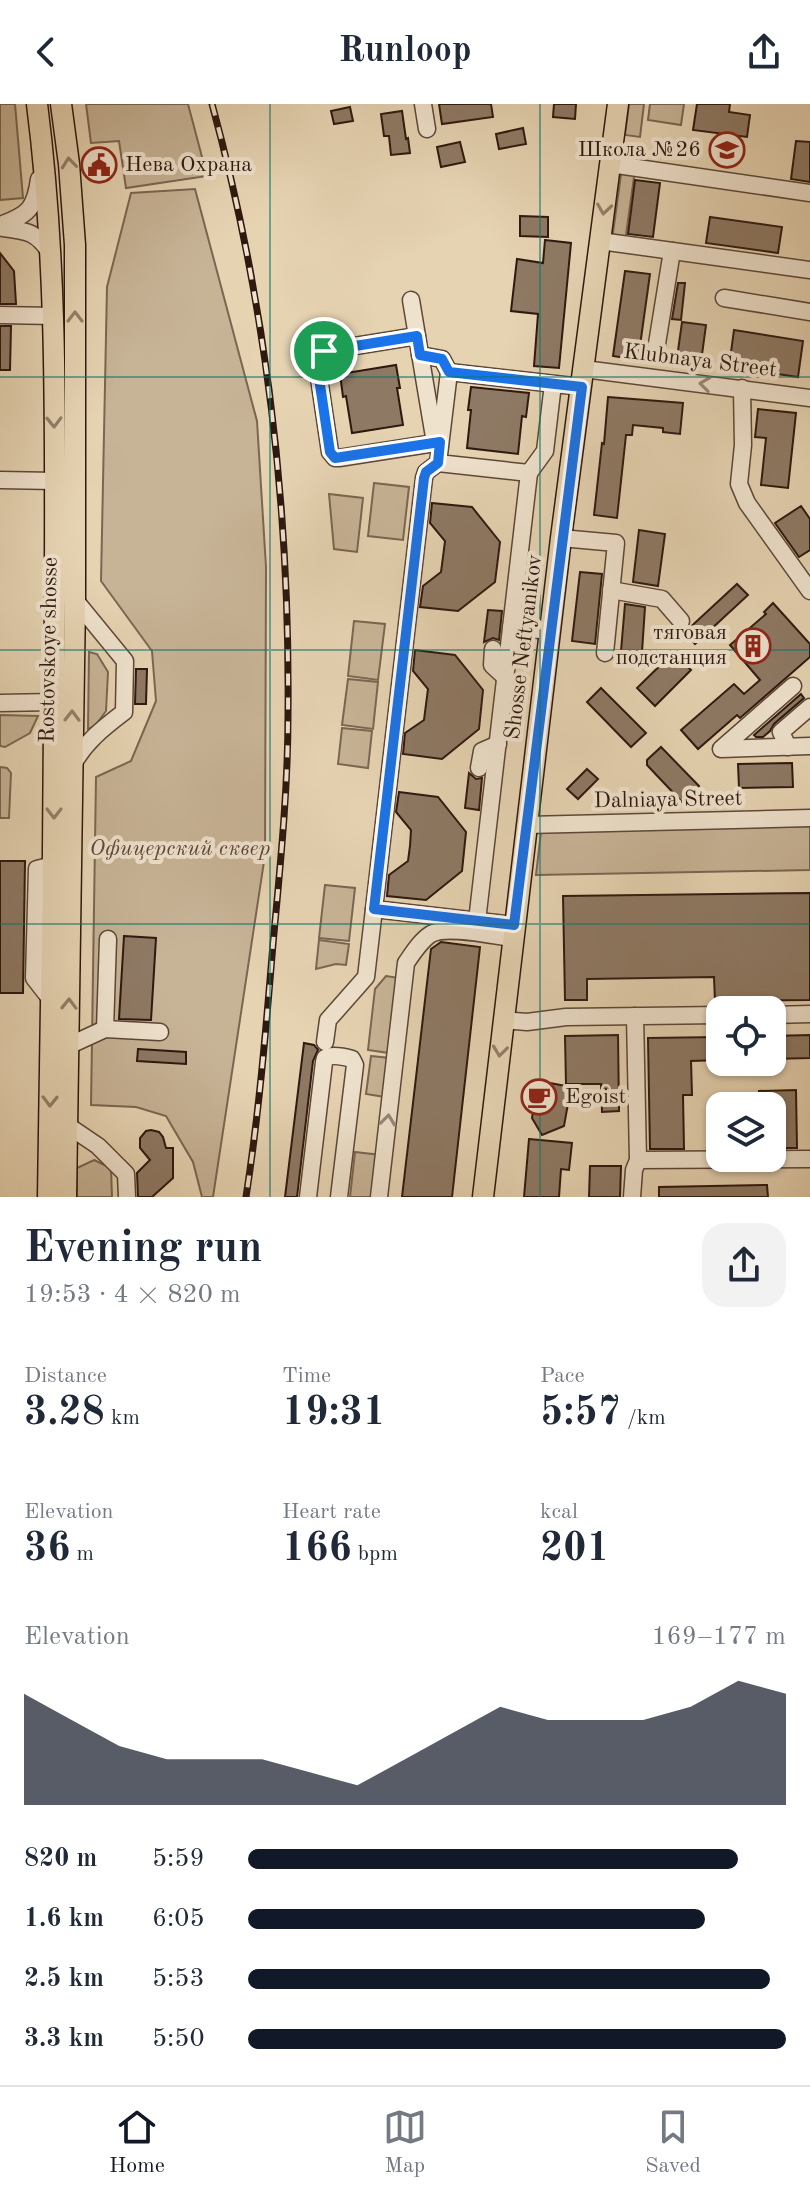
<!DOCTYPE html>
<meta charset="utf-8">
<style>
body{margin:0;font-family:"Old Standard TT",serif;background:#f2f2f3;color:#1f2937;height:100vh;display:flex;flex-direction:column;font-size:30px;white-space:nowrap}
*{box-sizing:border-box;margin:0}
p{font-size:26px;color:#747a83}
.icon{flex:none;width:44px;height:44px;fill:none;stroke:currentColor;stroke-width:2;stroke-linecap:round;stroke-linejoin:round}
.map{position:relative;height:1093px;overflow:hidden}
.panel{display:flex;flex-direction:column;background:#fff;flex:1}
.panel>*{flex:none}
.fabs{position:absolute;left:706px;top:892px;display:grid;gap:16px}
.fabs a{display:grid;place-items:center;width:80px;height:80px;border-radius:16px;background:#fff;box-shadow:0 2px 6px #0004;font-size:40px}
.pin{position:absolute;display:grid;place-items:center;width:68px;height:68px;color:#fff;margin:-34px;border:4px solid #fff;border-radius:50%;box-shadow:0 2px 8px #0007}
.round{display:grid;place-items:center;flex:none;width:84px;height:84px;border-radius:24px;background:#f2f2f3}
.summary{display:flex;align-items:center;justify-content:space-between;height:136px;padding:0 24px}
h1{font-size:44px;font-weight:700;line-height:60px}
.figures{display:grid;grid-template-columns:repeat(3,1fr);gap:12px;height:136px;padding:8px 24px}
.figures div{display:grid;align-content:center}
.figures b{font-size:40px;font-weight:700}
.figures small{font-size:22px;font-weight:400}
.figures p{font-size:22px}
.chart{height:224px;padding:16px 24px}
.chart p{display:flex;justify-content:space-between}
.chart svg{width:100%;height:144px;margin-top:8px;fill:#111827;opacity:.7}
ul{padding:0 24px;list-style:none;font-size:26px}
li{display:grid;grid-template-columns:128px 96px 1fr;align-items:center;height:60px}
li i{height:20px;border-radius:10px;background:#111827}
header{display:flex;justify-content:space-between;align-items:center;height:104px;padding:0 24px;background:#fff;font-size:36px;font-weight:700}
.tab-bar{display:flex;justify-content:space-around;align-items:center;height:112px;border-top:2px solid #e0e1e3;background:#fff;font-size:22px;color:#747a83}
.tab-bar a{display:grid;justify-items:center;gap:4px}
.tab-bar .on{color:#111827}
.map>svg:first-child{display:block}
</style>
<header><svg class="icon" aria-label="back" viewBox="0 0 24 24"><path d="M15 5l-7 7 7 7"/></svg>Runloop<svg class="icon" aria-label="share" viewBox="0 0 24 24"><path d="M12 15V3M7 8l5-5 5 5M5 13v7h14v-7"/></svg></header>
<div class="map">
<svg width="810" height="1093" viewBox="0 0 810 1093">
<rect width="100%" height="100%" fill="#e6d3b2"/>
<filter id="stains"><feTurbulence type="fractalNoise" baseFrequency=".0025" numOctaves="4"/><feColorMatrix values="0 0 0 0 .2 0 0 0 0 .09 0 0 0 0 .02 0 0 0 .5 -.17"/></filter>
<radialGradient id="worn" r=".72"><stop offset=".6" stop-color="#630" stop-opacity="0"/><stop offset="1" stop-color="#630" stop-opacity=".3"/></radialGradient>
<!-- green -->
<g fill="#c7b396" stroke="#7a6652" stroke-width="2">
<path d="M0,0H15L23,94L0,96Z"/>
<path d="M86,0H188L207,72L126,84L119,37L91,39Z"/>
<path d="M629,0H644L640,33L625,31Z"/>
<path d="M650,0H684L681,21L648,16Z"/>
<path d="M622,63L635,66L625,138L612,136Z"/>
<path d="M195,85L257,317L266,463L265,751L213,1093H202L193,1058L166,1012L136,1003L91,1001L96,673L131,657L156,597L152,547L101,477L107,183L131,89Z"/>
<path d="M374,379L409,383L403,436L368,432Z"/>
<path d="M329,390L363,394L357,448L334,445Z"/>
<path d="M354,517L385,520L378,576L348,572Z"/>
<path d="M89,548L97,550L108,568L106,607L95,622L88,625Z"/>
<path d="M348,575L378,578L373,625L342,621Z"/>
<path d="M0,611L38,612L30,629L5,643L0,642Z"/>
<path d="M342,624L372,627L368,664L338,660Z"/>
<path d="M0,663L7,664L11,669L9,714H0Z"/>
<path d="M810,722V766L536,771L541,728Z"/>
<path d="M325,781L355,784L349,837L319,834Z"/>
<path d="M319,836L349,840L346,861L336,860L316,865Z"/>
<path d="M386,872L399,874L389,949L368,946L375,885Z"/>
<path d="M371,952L390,954L385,993L366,990Z"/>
<path d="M355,1048L381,1051L376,1093H350Z"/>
<path d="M94,1056L111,1064L112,1093H77V1064Z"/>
</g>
<!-- building -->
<g fill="#8e7964" stroke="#2e180f" stroke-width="2">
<path d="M439,0H491L493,13L442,20Z"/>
<path d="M554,0H576L575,15L553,13Z"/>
<path d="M697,0H730L729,8L750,11L747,33L693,26Z"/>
<path d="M350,3L353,17L334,20L331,7Z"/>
<path d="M402,7L406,35L408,34L410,49L391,51L389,32H384L381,10Z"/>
<path d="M523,24L526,40L499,45L496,30Z"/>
<path d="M796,37L810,38V78L791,75Z"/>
<path d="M460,38L465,58L441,63L437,43Z"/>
<path d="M635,76L660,79L653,133L628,130Z"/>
<path d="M520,112L548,113V133L520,132Z"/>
<path d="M710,113L782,123L778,149L706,139Z"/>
<path d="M545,136L571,139L559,264L534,262L538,210L511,207L517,155L543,159Z"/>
<path d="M0,149L14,167L16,200H0Z"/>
<path d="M625,167L650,170L638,256L613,252Z"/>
<path d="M678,179H685L681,216L672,215Z"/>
<path d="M682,218L706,221L701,258L677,254Z"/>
<path d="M0,222H11L10,266H0Z"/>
<path d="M734,226L803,237L798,273L729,263Z"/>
<path d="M396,261L400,284H397L403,321L352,329L346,292L343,293L340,270Z"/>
<path d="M471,283L529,289L526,313L522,312L518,350L467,344L471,306H468Z"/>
<path d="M608,293L683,299L680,330L663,328V324L633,321L632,331H626L617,414L594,411L602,339L604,340Z"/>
<path d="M758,305L796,309L788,384L761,381L766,334L755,333Z"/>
<path d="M432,399L472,403L500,438L495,478L458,507L420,503L423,482L441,468L443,453L445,437L430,419Z"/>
<path d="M801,402L810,415V446L799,453L775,419Z"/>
<path d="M639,426L665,430L658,482L633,478Z"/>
<path d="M580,468L602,470L595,540L572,537Z"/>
<path d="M737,480L748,491L695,540L685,528Z"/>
<path d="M773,499L810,540V553L740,614L737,611L698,645L681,626L734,580L744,590L760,576L730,541L766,510L764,508Z"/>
<path d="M625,500L645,503L642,548L621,547Z"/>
<path d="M488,506L502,507L499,536L493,534L484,538Z"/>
<path d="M415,546L455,551L483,586L479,625L442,655L403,650L405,629L424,616L428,585L413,567Z"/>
<path d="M673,549L691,566L655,602L637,584Z"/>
<path d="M136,565H147L146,600H135Z"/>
<path d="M601,584L646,629L631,643L587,598Z"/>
<path d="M801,590L804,594L774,620L770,627L763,633H756L754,631Z"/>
<path d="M661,643L699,682L682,698L647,661V656Z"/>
<path d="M792,659L793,683L739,684L738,660Z"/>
<path d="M587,665L598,675L578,695L567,685Z"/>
<path d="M469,669L476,675L482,674L479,706L465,704Z"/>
<path d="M399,688L438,693L466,728L462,767L426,796L387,792L389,771L408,757L410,742L411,726L396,708Z"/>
<path d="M0,757H25L23,889H0Z"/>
<path d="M810,789V896L715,897L714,873L587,875V896H565L563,792Z"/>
<path d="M124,832L156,834L151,916L119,915Z"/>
<path d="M441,838L480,843L452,1093H402L431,845Z"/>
<path d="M618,931L619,1007L602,1008L601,980H566L565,932Z"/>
<path d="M810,931V954L772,955V932Z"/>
<path d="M720,933V956L691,957L692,991H683L684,1045H650L648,934Z"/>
<path d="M304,939L314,941L318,946L313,957L297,1093H285Z"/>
<path d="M138,945L186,948V960L137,957Z"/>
<path d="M550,979L571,983L564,1022L542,1031L532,1014L537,981Z"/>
<path d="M796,986L797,1044H772V1002H759V987Z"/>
<path d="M151,1026L159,1028L163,1033L166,1044H173V1074L152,1093H138L137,1069L150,1056L140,1044V1034L146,1027Z"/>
<path d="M529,1035L572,1039L569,1066L561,1065L559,1093H524Z"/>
<path d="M590,1062H621L620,1093H589Z"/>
<path d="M767,1081L768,1093H659V1083Z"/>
</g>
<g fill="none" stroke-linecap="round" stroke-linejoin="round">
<defs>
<g id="minor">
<path d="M423,0L427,25"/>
<path d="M610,60L810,89"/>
<path d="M0,121C28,111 35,105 39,75"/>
<path d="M3,124C28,127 37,128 51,150"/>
<path d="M600,137L810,166"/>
<path d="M724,194L810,208"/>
<path d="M411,196L417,232"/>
<path d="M0,211L53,212"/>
<path d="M656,246L672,147"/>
<path d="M420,251L442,255L449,268"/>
<path d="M584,265L810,294"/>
<path d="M553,280L545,347L529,369L438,359L449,268L564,281L582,283"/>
<path d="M742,284L743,341L739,380L747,399L810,487"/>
<path d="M435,339L417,232L324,247L316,254L330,348L335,354H339L435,339L440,338"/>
<path d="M438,359L426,368L424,374L374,805L514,821"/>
<path d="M0,376L55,377"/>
<path d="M561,434L616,439L605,549"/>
<path d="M611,486L662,495L681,517"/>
<path d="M511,523L550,527"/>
<path d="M493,545L492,561L505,573"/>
<path d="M793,582L721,645L810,642"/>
<path d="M0,599L54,598"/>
<path d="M788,643L781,628L810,603"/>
<path d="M72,662C85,638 103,624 124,608L125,557L75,496"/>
<path d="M479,664L482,647L498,640"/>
<path d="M527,721L810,714"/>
<path d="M477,817L529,369"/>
<path d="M52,897L34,874L37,765L53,761"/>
<path d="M772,911L810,910"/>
<path d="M503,916L527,918L566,913L720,911"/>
<path d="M105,925L108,835"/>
<path d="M325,938L328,916L366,873L374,805"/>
<path d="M68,942L105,925L160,928"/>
<path d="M67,1021L98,1042L126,1070L127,1093"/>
<path d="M638,1056L810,1055"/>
<path d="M308,1093L324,958L325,954C332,950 345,953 352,955L355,961L339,1093"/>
<path d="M379,1093L406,859C413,849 421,836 431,830C447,821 494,832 513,834"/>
<path d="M632,1093L634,1066L638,1056L635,912"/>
</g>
<g id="major">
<path d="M37,0C58,164 55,330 55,495C54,694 52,894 48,1093"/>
<path d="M61,0L69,60L75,141V496L66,1093"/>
<path d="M483,1093L561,434L618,0"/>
</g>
</defs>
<!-- minor casing -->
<use href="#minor" stroke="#5c4738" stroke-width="19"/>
<!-- major casing -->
<use href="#major" stroke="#2e180f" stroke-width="23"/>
<!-- minor -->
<use href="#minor" stroke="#efe2cd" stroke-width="16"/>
<!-- major -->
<use href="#major" stroke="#e6d3b2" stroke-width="20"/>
<defs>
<path id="rail" d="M212,0C266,198 290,406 288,611C288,687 280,764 273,840C266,925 259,1009 246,1093"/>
</defs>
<!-- rail casing -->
<use href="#rail" stroke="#2e180f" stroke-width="7"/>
<!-- rail -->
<use href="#rail" stroke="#efe2cd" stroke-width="4" stroke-dasharray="12" stroke-linecap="butt"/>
</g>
<!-- one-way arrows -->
<defs><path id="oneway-chevron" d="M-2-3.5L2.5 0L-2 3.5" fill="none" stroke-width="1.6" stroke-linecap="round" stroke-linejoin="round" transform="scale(2)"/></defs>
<g stroke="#937f69">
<use href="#oneway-chevron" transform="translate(69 59) rotate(-96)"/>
<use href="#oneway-chevron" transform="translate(604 105) rotate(98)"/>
<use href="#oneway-chevron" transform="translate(75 213) rotate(-90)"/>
<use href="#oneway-chevron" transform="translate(54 318) rotate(89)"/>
<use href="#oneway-chevron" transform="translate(72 612) rotate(-89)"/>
<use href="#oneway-chevron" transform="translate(54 709) rotate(90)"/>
<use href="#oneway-chevron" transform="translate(69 900) rotate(-89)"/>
<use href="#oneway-chevron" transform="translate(500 947) rotate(97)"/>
<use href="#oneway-chevron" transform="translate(50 997) rotate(91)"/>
</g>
<g stroke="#988778">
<use href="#oneway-chevron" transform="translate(705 280) rotate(-173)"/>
<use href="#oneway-chevron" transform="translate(388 1016) rotate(-83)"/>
</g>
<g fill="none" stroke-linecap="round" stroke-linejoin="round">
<defs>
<path id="route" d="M417,232L420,251L442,255L449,268L582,283L514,821L374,805L424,374L426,368L438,359L440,338L335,354L330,348L316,254L324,247Z"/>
</defs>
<!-- route casing -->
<use href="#route" stroke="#fff" stroke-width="16"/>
<!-- route -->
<use href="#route" stroke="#1a73e8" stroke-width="10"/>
</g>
<!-- grid -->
<path fill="none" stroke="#0f766e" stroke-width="2" stroke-opacity="0.55" d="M270,0V1093M540,0V1093M0,273H810M0,546H810M0,820H810"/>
<!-- icons -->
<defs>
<symbol id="school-ring" viewBox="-11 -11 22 22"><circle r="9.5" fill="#efe2cd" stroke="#8f2418" stroke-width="1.5"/><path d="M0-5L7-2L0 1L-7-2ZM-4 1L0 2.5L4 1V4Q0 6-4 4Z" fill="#8f2418"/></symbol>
<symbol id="civic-ring" viewBox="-11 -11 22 22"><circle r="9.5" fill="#efe2cd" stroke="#8f2418" stroke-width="1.5"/><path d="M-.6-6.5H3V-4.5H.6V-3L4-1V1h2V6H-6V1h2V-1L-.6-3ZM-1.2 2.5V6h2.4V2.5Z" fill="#8f2418"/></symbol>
<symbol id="building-ring" viewBox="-11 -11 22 22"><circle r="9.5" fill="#efe2cd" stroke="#8f2418" stroke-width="1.5"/><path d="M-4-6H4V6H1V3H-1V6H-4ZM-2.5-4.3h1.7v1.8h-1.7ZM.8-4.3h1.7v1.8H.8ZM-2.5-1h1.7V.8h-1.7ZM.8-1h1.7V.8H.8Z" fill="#8f2418"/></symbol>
<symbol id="cafe-ring" viewBox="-11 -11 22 22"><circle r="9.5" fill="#efe2cd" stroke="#8f2418" stroke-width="1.5"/><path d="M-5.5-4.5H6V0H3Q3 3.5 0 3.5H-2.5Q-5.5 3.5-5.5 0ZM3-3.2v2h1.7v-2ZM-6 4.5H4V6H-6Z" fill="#8f2418"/></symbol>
</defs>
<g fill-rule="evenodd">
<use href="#school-ring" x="707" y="26" width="40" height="40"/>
<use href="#civic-ring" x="79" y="41" width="40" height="40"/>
<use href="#building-ring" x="733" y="522" width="40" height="40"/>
<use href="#cafe-ring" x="519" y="973" width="40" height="40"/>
</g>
<g text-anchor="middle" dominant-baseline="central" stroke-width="8" stroke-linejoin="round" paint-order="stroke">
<!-- poi labels -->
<g font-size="22" fill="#2e180f" stroke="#efe2cd" text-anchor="end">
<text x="701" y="46">Школа №26</text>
<text x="125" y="61" text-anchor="start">Нева Охрана</text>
<text x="727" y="529">тяговая<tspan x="727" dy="25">подстанция</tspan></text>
<text x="565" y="993" text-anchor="start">Egoist</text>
</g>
<!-- street labels -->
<g font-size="22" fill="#2e180f" stroke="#efe2cd">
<text transform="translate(700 257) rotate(7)">Klubnaya Street</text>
<text transform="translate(524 543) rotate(-83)">Shosse Neftyanikov</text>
<text transform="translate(49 546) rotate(-89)">Rostovskoye shosse</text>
<text transform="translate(668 696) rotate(-1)">Dalniaya Street</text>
</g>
<!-- park labels -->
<g font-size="22" font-style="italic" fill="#5c4638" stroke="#efe2cd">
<text x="180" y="745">Офицерский сквер</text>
</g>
</g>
<rect width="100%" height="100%" filter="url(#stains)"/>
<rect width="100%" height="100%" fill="url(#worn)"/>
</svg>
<div class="fabs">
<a><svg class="icon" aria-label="locate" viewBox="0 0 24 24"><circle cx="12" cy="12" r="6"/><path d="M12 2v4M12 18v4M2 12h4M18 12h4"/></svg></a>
<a><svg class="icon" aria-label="layers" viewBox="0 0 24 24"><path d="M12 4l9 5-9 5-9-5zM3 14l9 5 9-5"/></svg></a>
</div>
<div class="pin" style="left:324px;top:247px;background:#1e9e55"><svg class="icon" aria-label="arrive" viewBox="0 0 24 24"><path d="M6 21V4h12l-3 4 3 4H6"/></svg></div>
</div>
<section class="panel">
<div class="summary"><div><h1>Evening run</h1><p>19:53 · 4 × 820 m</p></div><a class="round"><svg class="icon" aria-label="share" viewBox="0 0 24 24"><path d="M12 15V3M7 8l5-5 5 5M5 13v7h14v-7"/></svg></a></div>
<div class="figures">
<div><p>Distance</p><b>3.28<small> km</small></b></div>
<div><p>Time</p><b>19:31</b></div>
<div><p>Pace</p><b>5:57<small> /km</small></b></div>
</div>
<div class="figures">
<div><p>Elevation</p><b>36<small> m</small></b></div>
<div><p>Heart rate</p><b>166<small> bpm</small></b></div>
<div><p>kcal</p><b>201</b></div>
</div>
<div class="chart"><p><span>Elevation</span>169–177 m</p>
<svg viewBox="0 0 160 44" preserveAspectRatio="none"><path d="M0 44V10L10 18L20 26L30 30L40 30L50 30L60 34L70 38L80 30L90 22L100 14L110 18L120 18L130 18L140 14L150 6L160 10V44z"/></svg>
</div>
<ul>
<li><b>820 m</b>5:59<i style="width:91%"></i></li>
<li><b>1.6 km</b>6:05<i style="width:85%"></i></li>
<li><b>2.5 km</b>5:53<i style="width:97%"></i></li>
<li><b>3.3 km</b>5:50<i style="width:100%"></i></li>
</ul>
</section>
<nav class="tab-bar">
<a class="on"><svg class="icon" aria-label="home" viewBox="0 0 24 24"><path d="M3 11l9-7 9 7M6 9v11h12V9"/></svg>Home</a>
<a><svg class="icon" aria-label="map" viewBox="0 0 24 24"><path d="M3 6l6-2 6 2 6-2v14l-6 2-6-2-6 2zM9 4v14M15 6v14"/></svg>Map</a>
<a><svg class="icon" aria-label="saved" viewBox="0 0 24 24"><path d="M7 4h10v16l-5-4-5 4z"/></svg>Saved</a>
</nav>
